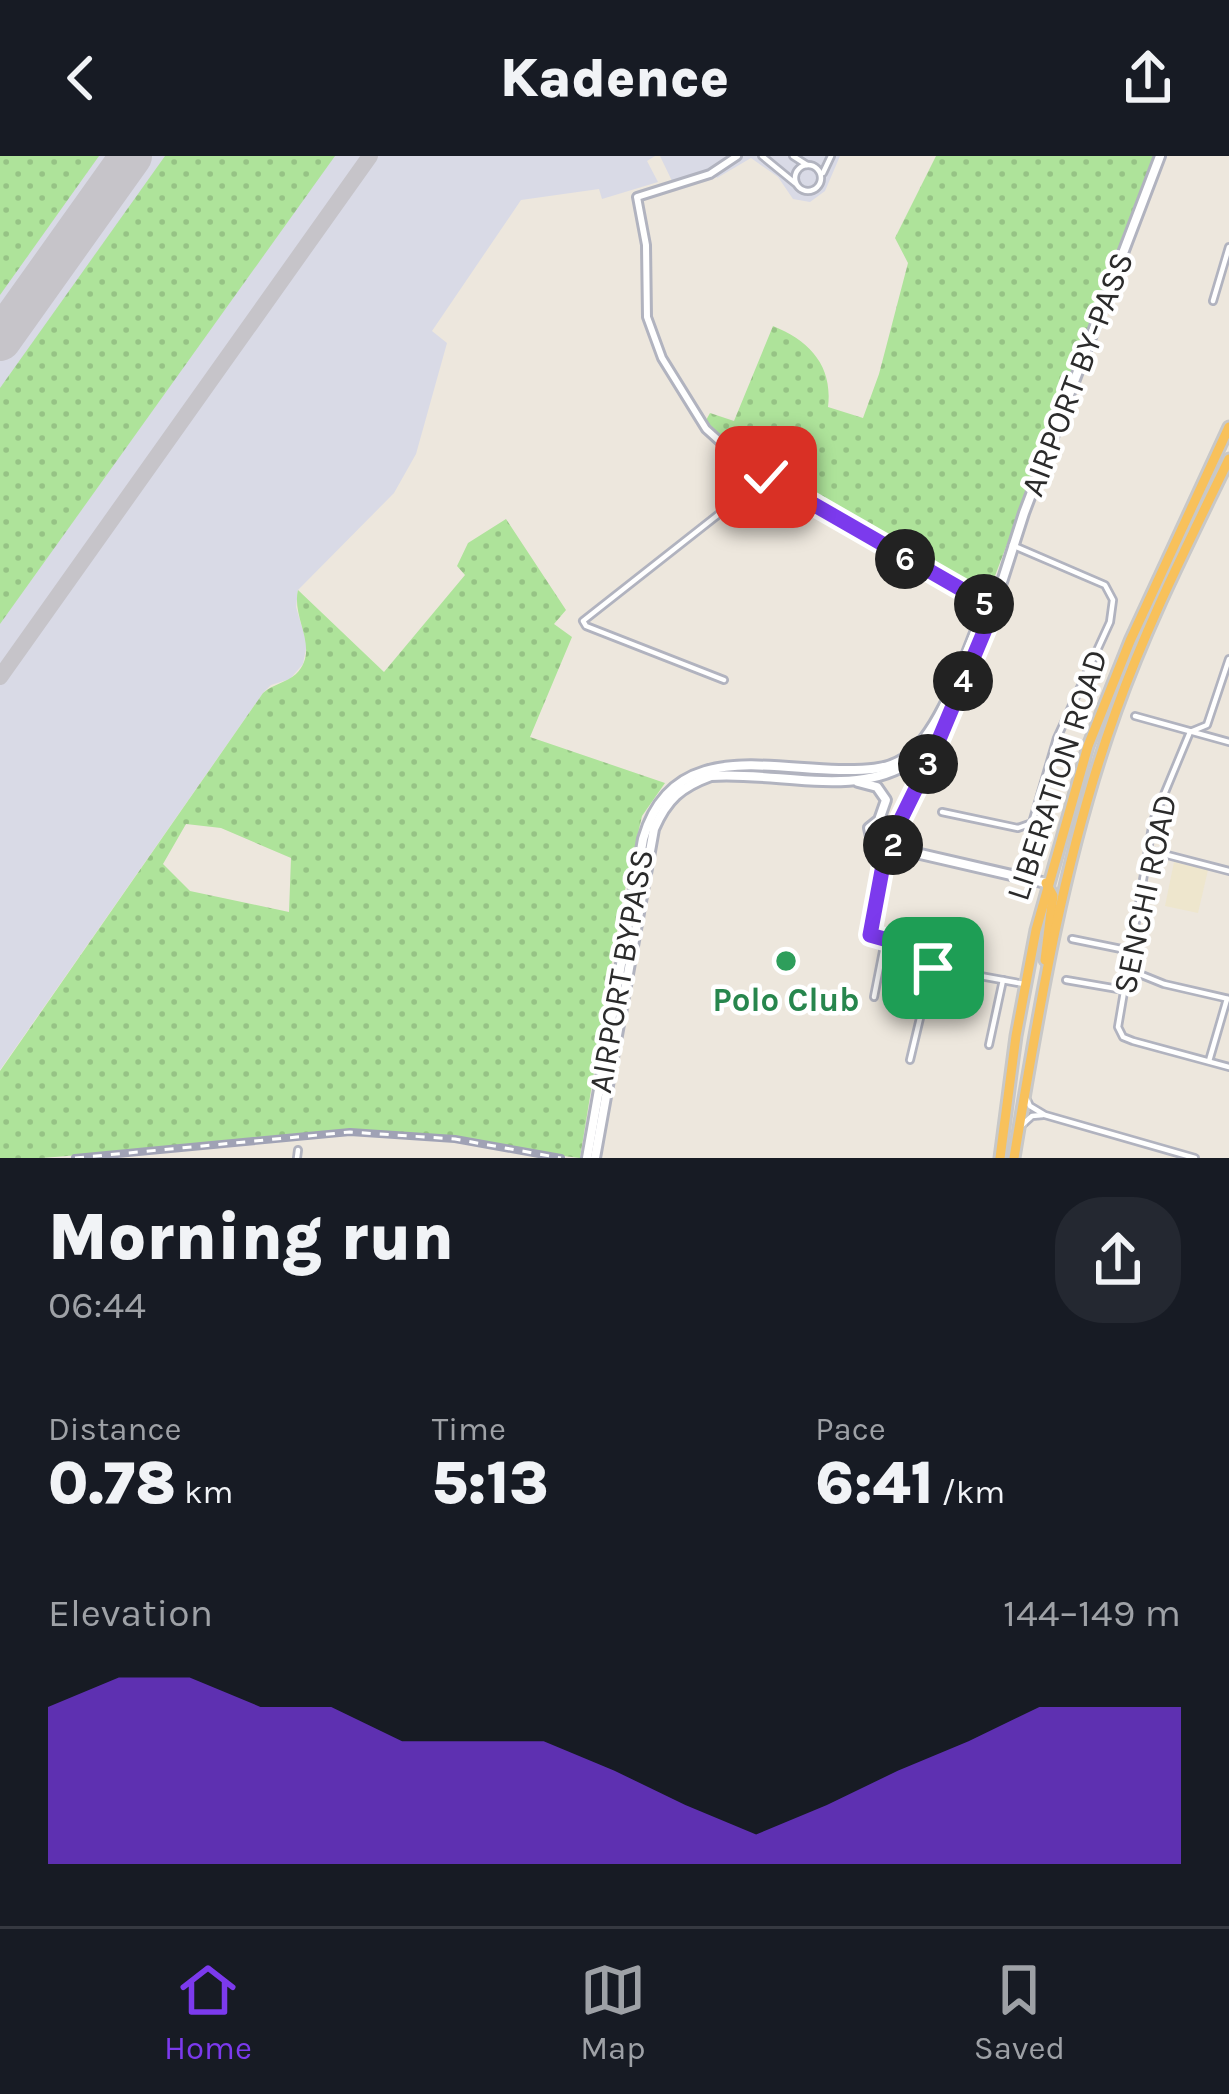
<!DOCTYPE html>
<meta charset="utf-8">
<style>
body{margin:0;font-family:Karla,sans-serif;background:#242831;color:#f1f3f6;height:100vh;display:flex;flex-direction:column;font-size:45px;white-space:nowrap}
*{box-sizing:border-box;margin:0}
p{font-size:39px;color:#9ea1a6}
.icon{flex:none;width:66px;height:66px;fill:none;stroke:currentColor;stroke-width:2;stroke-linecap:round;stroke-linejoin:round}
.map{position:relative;height:1002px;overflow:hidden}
.side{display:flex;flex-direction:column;background:#171b24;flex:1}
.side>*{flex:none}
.pin{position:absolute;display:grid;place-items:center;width:102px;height:102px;color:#fff;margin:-51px;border-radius:24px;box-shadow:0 6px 18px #0006}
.km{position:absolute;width:60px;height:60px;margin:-30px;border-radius:50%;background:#222;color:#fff;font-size:33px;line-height:60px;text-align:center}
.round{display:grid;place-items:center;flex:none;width:126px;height:126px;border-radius:48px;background:#242831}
.overview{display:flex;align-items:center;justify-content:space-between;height:204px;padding:0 48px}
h1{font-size:66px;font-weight:800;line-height:90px}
.figures{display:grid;grid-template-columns:repeat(3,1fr);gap:18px;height:204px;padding:12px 48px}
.figures div{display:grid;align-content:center}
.figures b{font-size:60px;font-weight:800}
.figures small{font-size:33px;font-weight:400}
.figures p{font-size:33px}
.chart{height:336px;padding:24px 48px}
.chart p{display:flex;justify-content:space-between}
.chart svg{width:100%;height:216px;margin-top:12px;fill:#7c3aed;opacity:.7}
header{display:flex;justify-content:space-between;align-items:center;height:156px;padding:0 48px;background:#171b24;font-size:54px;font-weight:800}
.dock{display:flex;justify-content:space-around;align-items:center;height:168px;border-top:3px solid #363941;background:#171b24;font-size:33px;color:#9ea1a6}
.dock a{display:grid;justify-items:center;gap:6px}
.dock .current{color:#7c3aed}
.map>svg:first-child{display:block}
</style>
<header><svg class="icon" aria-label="back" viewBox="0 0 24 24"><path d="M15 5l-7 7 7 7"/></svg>Kadence<svg class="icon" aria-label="share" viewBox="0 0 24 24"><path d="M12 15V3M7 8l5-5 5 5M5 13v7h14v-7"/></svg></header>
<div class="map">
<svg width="1229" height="1002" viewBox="0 0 1229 1002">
<defs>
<pattern id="grass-dots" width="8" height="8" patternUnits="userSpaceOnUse" patternTransform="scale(3)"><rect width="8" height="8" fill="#aee39a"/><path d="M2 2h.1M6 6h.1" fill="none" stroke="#96c385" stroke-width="1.8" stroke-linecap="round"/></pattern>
</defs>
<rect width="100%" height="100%" fill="#ede7dd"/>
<!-- education -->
<path fill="#eee6cd" d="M1174,706L1208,714L1198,757L1165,750Z"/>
<!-- airport -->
<g fill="#d9dae6">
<path d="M0,0H655L647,5L658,26L602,43L599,33L521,44L432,175L447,187L416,298L394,337L298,434L296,451L307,488L303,508L290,523L271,529L263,537L0,914Z"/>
<path d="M660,0H840L825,35L810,46L793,43L778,21L751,2L717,22L712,12L672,25Z"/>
</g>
<!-- grass -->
<g fill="url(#grass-dots)" fill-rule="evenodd">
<path d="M0,0H99L0,139Z"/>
<path d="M165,0H335L0,468V232Z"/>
<path d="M936,0H1154L987,441C925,412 866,381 807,345C770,322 732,301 705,266L710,257L734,265L773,170C810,185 833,210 828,251L863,262L879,218L908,107L895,82Z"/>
<path d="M506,363L566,454L554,468L572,481L530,581L665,627L642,660L621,751L580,1002L369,976L42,1002H0V915L263,537C273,528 286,527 296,518C321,493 291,463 298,434L384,516L465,419L457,410L468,387ZM186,668L221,672L291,702L289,756L190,735L163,708Z"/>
</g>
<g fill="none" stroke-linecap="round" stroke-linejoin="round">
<!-- taxiway -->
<path stroke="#c6c4c9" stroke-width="16" d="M0,521L370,0"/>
<!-- runway -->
<path stroke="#c6c4c9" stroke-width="42" d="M0,184L131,0"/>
<defs>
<g id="minor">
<path d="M762,0L795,27"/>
<path d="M793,0L807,9"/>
<circle cx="808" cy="22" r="13"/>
<path d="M823,17L831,0"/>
<path d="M1213,145L1229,91"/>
<path d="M1229,503L1207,569L1190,576L1153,665L1118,871L1123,881L1133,885L1229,911"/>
<path d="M724,524L586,470L583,465L766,321"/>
<path d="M1135,560L1229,586"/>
<path d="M942,656L1018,672L1032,667L1057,582L1110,466L1113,444L1105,429L1012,389"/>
<path d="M886,693L870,780L935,799L910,904"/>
<path d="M1148,694L1229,715"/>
<path d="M1072,783L1131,795"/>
<path d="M931,811L1024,828"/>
<path d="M1127,813L1164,828L1229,843"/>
<path d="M1066,824L1124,834"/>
<path d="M874,841L885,785"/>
<path d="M989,889L1003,824"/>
<path d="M1209,905L1227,843"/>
<path d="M1027,944L1030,950L1045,959L1195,1002"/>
<path d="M1022,969L1032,960L1043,959"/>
<path d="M297,1002L298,994"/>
</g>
<path id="tertiary" d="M737,0L710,18L637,41L646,89L647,161L662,202L706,273L747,310L989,450"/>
<g id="secondary">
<path d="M858,626L877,631L886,644L879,664L869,672L873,690L890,691L896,685V672"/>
<path d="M896,672L931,600L994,451L1024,357L1160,0"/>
<path d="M890,691L1046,727"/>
<path d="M587,1002L643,683C671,586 760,612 839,614C860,614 885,615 903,603C942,578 968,491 986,449L996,436"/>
<path d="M595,1002L654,673C667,643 681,631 711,620C785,614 881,652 934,584"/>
</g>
<g id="trunk">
<path d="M1045,804L1053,740L1046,727"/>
<path d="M1000,1002L1016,880L1036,774L1088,590L1130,485L1229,271"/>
<path d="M1014,1002C1039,851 1064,699 1116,555C1147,468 1189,386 1229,303"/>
</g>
</defs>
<!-- minor casing -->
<use href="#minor" stroke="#b1b3bf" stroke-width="10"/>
<!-- tertiary casing -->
<use href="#tertiary" stroke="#b1b3bf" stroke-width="12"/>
<!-- secondary casing -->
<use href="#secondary" stroke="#b1b3bf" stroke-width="14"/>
<!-- trunk casing -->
<use href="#trunk" stroke="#c8c8c8" stroke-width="15"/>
<!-- minor -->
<use href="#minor" stroke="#fff" stroke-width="4.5"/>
<!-- tertiary -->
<use href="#tertiary" stroke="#fff" stroke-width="6"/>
<!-- secondary -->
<use href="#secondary" stroke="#fff" stroke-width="8"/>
<!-- trunk -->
<use href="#trunk" stroke="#f8c15b" stroke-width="9"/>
<defs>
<path id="rail" d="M75,1002L350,976L455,983L561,1002"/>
</defs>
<!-- rail casing -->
<use href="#rail" stroke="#a0a2b5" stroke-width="8"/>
<!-- rail -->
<use href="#rail" stroke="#fff" stroke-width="3" stroke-dasharray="9" stroke-linecap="butt"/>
</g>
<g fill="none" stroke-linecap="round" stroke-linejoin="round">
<defs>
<path id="route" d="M766,321L994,452L932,600L896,673V685L886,693L870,779L934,797L933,812"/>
</defs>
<!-- route casing -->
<use href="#route" stroke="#fff" stroke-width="24"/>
<!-- route -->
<use href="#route" stroke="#7c3aed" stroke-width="15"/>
</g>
<!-- markers -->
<circle fill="#2e9e5b" stroke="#fff" stroke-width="4.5" cx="786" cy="805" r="12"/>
<g text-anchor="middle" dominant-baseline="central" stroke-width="9" stroke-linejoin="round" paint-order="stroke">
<!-- street labels -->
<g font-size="33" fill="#2b2b2b" stroke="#fff">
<text transform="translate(1077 218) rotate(-69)">AIRPORT BY-PASS</text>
<text transform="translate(1057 619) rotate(-72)">LIBERATION ROAD</text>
<text transform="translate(1145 738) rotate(-78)">SENCHI ROAD</text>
<text transform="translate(621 815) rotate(-80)">AIRPORT BYPASS</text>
</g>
<!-- leisure labels -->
<g font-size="33" font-weight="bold" fill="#27864d" stroke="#fff">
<text x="786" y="844">Polo Club</text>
</g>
</g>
</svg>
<div class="pin" style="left:933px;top:812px;background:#1e9e55"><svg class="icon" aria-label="arrive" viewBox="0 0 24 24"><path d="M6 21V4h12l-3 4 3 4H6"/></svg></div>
<div class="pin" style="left:766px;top:321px;background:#d93025"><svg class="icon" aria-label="check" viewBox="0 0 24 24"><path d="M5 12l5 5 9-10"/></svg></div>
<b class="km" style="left:893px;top:689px">2</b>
<b class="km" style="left:928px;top:608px">3</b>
<b class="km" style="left:963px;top:525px">4</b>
<b class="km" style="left:984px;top:448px">5</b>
<b class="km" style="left:905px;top:403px">6</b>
</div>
<section class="side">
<div class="overview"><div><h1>Morning run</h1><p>06:44</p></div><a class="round"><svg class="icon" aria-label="share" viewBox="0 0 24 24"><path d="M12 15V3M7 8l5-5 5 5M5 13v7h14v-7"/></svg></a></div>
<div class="figures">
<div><p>Distance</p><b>0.78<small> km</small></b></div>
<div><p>Time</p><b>5:13</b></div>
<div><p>Pace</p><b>6:41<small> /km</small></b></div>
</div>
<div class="chart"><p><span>Elevation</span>144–149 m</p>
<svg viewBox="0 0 160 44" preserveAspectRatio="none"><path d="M0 44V12L10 6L20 6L30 12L40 12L50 19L60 19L70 19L80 25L90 32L100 38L110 32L120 25L130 19L140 12L150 12L160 12V44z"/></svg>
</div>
</section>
<nav class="dock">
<a class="current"><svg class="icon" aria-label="home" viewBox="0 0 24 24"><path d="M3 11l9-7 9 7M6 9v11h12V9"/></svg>Home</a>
<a><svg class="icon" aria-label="map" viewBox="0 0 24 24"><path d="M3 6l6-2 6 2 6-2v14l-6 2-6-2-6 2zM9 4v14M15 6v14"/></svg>Map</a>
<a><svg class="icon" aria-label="saved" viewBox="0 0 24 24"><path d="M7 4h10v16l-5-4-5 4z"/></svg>Saved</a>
</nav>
